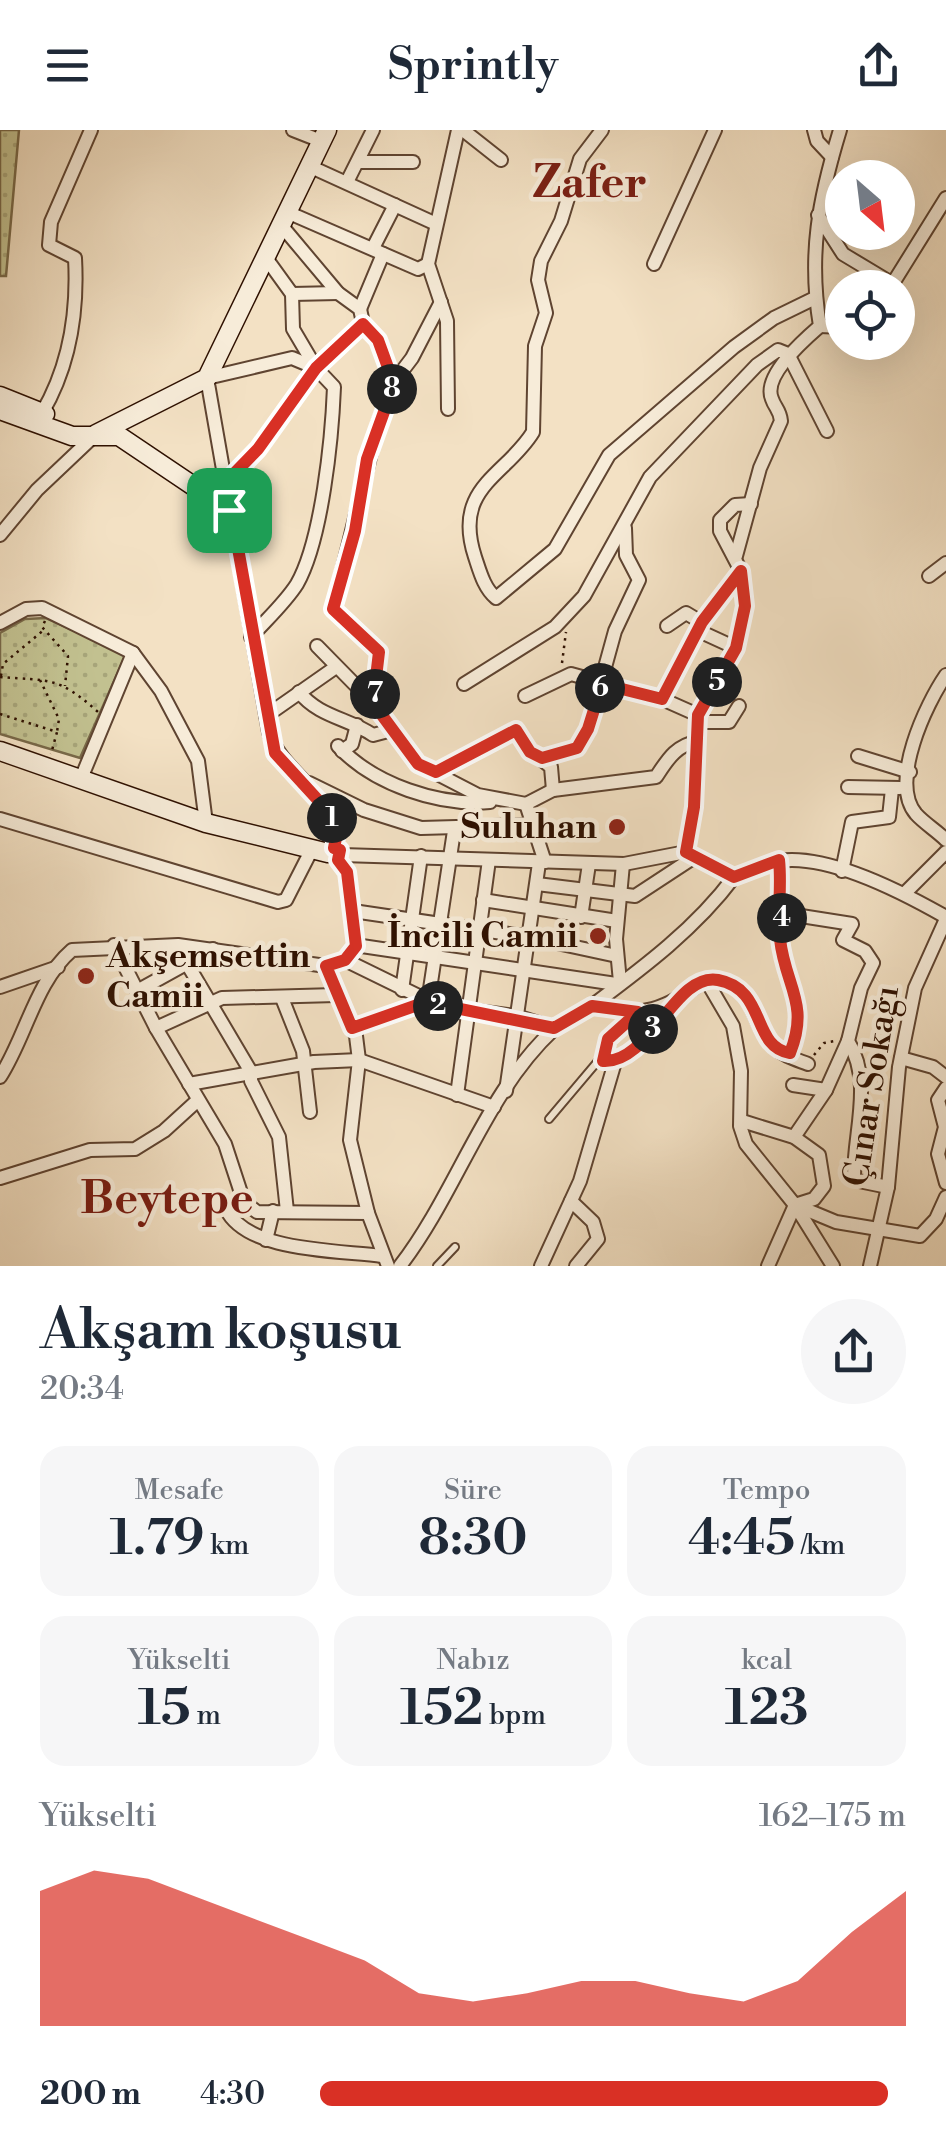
<!DOCTYPE html>
<html lang="tr">
<meta charset="utf-8">
<style>
body{margin:0;font-family:"Libre Bodoni",serif;background:#f6f6f7;color:#1f2937;height:100vh;display:flex;flex-direction:column;font-size:38px;white-space:nowrap}
*{box-sizing:border-box;margin:0}
p{font-size:32px;color:#747a83}
.icon{flex:none;width:55px;height:55px;fill:none;stroke:currentColor;stroke-width:2;stroke-linecap:round;stroke-linejoin:round}
.map{position:relative;height:1136px;overflow:hidden}
.side{display:flex;flex-direction:column;background:#fff;flex:1}
.side>*{flex:none}
.needle{width:65px;rotate:152deg}
.fabs{position:absolute;left:825px;top:30px;display:grid;gap:20px}
.fabs a{display:grid;place-items:center;width:90px;height:90px;border-radius:50%;background:#fff;box-shadow:0 10px 40px #0002;font-size:50px}
.pin{position:absolute;display:grid;place-items:center;width:85px;height:85px;color:#fff;margin:-42px;border-radius:20px;box-shadow:0 5px 15px #0006}
.km{position:absolute;width:50px;height:50px;margin:-25px;border-radius:50%;background:#222;color:#fff;font-size:28px;line-height:50px;text-align:center}
.round{display:grid;place-items:center;flex:none;width:105px;height:105px;border-radius:52px;background:#f6f6f7}
.headline{display:flex;align-items:center;justify-content:space-between;height:170px;padding:0 40px}
h1{font-size:55px;font-weight:600;line-height:75px}
.figures{display:grid;grid-template-columns:repeat(3,1fr);gap:15px;height:170px;padding:10px 40px}
.figures div{display:grid;align-content:center;border-radius:25px;background:#f6f6f7;text-align:center}
.figures b{font-size:50px;font-weight:600}
.figures small{font-size:28px;font-weight:400}
.figures p{font-size:28px}
.chart{height:280px;padding:20px 40px}
.chart p{display:flex;justify-content:space-between}
.chart svg{width:100%;height:180px;margin-top:10px;fill:#d93025;opacity:.7}
ul{padding:0 40px;list-style:none;font-size:32px}
li{display:grid;grid-template-columns:160px 120px 1fr;align-items:center;height:75px}
li i{height:25px;border-radius:12px;background:#d93025}
header{display:flex;justify-content:space-between;align-items:center;height:130px;padding:0 40px;background:#fff;font-size:45px;font-weight:600}
.map>svg:first-child{display:block}
</style>
<header><svg class="icon" aria-label="menu" viewBox="0 0 24 24"><path d="M4 6h16M4 12h16M4 18h16"/></svg>Sprintly<svg class="icon" aria-label="share" viewBox="0 0 24 24"><path d="M12 15V3M7 8l5-5 5 5M5 13v7h14v-7"/></svg></header>
<div class="map">
<svg width="946" height="1136" viewBox="0 0 946 1136">
<defs>
<pattern id="park-dots" width="8" height="8" patternUnits="userSpaceOnUse" patternTransform="scale(2.5)"><rect width="8" height="8" fill="#c2c190"/><path d="M2 2h.1M6 6h.1" fill="none" stroke="#a7a57a" stroke-width="1.8" stroke-linecap="round"/></pattern>
</defs>
<rect width="100%" height="100%" fill="#f3e1c4"/>
<filter id="stains"><feTurbulence type="fractalNoise" baseFrequency=".002" numOctaves="4"/><feColorMatrix values="0 0 0 0 .2 0 0 0 0 .09 0 0 0 0 .02 0 0 0 .5 -.17"/></filter>
<radialGradient id="worn" r=".72"><stop offset=".6" stop-color="#630" stop-opacity="0"/><stop offset="1" stop-color="#630" stop-opacity=".3"/></radialGradient>
<!-- park -->
<g fill="url(#park-dots)" stroke="#786848" stroke-width="2.5">
<path d="M0,0H19L6,146H0Z"/>
<path d="M46,488L126,524L80,628L0,604V503L25,489Z"/>
</g>
<g fill="none" stroke-linecap="round" stroke-linejoin="round">
<defs>
<g id="lane">
<path d="M549,989L598,931L615,932"/>
<path d="M437,1136L455,1117"/>
</g>
<g id="street">
<path d="M293,0L321,11"/>
<path d="M463,0L501,30"/>
<path d="M602,0L580,29L561,91L541,131L538,150L546,183L535,216L533,302C506,346 452,357 475,427C480,442 484,458 496,468L555,419L609,325L734,217L774,188L815,168"/>
<path d="M814,0L817,11L832,27"/>
<path d="M358,32H413"/>
<path d="M309,36L434,93"/>
<path d="M347,52L373,0"/>
<path d="M287,82L418,139L428,134"/>
<path d="M818,85L843,124L893,154"/>
<path d="M281,95L338,163L360,179L363,193L378,210L393,253"/>
<path d="M373,118L395,75"/>
<path d="M654,134L715,0"/>
<path d="M890,158L946,68"/>
<path d="M292,164L338,163"/>
<path d="M441,172L412,228L393,253L378,294L333,479L379,522L373,573L418,634L478,665L526,674"/>
<path d="M360,179L383,124"/>
<path d="M820,196L842,197"/>
<path d="M788,224L827,301"/>
<path d="M316,238L292,228L207,248L269,602C281,645 345,668 333,718"/>
<path d="M448,279L447,191L428,134L458,0"/>
<path d="M42,283C69,237 78,182 75,128L49,115L51,92L91,0"/>
<path d="M226,352L258,319L316,238L363,193"/>
<path d="M0,405L37,360L94,306"/>
<path d="M736,426L760,338L781,291C780,280 775,278 772,269C762,246 805,209 820,196C808,124 819,69 840,0"/>
<path d="M929,446L946,433"/>
<path d="M0,493L26,479L42,478L133,523L161,561L198,631L206,693"/>
<path d="M667,496L686,483L701,492"/>
<path d="M699,501L736,518"/>
<path d="M251,507C265,491 285,473 297,454C322,410 332,308 334,257L316,238L293,199L292,164L266,128"/>
<path d="M317,516L373,573"/>
<path d="M946,545C926,574 889,652 916,684C924,693 937,701 946,710"/>
<path d="M464,554L555,497L584,466L650,347L757,235L778,220L788,224"/>
<path d="M299,562C319,587 348,588 373,605L392,600"/>
<path d="M525,566L571,544L662,569L698,585"/>
<path d="M662,569L701,492L741,441"/>
<path d="M266,586L336,537"/>
<path d="M698,592H729L739,576"/>
<path d="M338,616C374,655 439,676 490,672"/>
<path d="M342,621L352,614L357,595"/>
<path d="M858,626L910,642"/>
<path d="M542,627L577,618L588,599L615,501L639,450L626,425L625,398"/>
<path d="M436,642L516,600L531,621L551,637L553,660"/>
<path d="M80,651L133,523"/>
<path d="M309,653L364,680L421,698L532,695"/>
<path d="M848,657L900,658"/>
<path d="M526,674L553,660L656,647C668,629 675,616 698,611"/>
<path d="M526,674L545,732"/>
<path d="M0,689L278,772L286,770L313,717"/>
<path d="M686,722L694,677L698,585L736,518L745,476L741,441L720,401V390L735,375L751,374"/>
<path d="M686,722L734,747C749,743 762,734 778,731C827,723 904,763 946,787"/>
<path d="M342,725L624,734L686,722"/>
<path d="M779,730C782,757 778,784 780,809C785,856 810,873 789,923"/>
<path d="M842,741L852,692L889,687L892,659"/>
<path d="M537,754L635,766L696,726"/>
<path d="M905,763L946,722"/>
<path d="M483,770L617,791"/>
<path d="M353,781L529,807L617,826"/>
<path d="M782,783L852,794L843,810L865,821L873,833L861,858L848,911C874,953 853,1003 854,1050L888,1057"/>
<path d="M581,787L589,734"/>
<path d="M114,815L156,898L225,1014L244,1072L257,1082L368,1083"/>
<path d="M355,815L616,854"/>
<path d="M345,830L439,876L516,886L554,898"/>
<path d="M186,832L251,942V951L279,1007L287,1081"/>
<path d="M326,836L356,906L359,930L350,1010L368,1083L388,1136"/>
<path d="M706,850L733,896L741,941L740,996L746,1014L795,1075L833,1136"/>
<path d="M706,850C756,844 748,893 774,917C784,926 795,929 808,934"/>
<path d="M620,852L616,809L623,734"/>
<path d="M0,857L58,837"/>
<path d="M402,860L421,726"/>
<path d="M137,861L213,819"/>
<path d="M282,868L303,921L310,982"/>
<path d="M428,872L454,701"/>
<path d="M592,875C646,889 662,880 706,850"/>
<path d="M156,898L222,868L336,865"/>
<path d="M352,898L426,871"/>
<path d="M901,928L933,937L946,947"/>
<path d="M0,947C26,907 35,852 72,820L178,815L326,836L345,830L355,815L347,741L338,730"/>
<path d="M189,954L314,932L359,930L494,977"/>
<path d="M793,955L826,960L848,911"/>
<path d="M946,958L938,970L945,997L938,1024L946,1053"/>
<path d="M506,961L539,733"/>
<path d="M457,965L489,730"/>
<path d="M742,991L794,1007L819,1025L824,1056L814,1069L795,1075"/>
<path d="M794,1007L826,960"/>
<path d="M0,1048L90,1020L135,1019L164,1001L198,970"/>
<path d="M243,1069L226,1079C247,1122 337,1120 382,1126"/>
<path d="M571,1071L593,1092L598,1109L576,1136"/>
<path d="M795,1075L836,1092L920,1106L936,1089L946,1067"/>
<path d="M266,1110L273,1081"/>
<path d="M400,1136C457,1062 485,963 554,899C565,888 581,884 593,875C644,837 696,798 734,747"/>
<path d="M541,1136L580,1051L615,932L641,914L672,875"/>
<path d="M768,1136L795,1075"/>
<path d="M870,1136L888,1057L899,937L915,858L946,789"/>
</g>
<g id="secondary">
<path d="M0,266L45,284"/>
<path d="M0,280L72,306H119L229,380"/>
<path d="M96,304L207,248L327,0"/>
<path d="M0,621L206,693L328,723"/>
</g>
</defs>
<!-- lane casing -->
<use href="#lane" stroke="#5f4431" stroke-width="10"/>
<!-- street casing -->
<use href="#street" stroke="#5f4431" stroke-width="16"/>
<!-- secondary casing -->
<use href="#secondary" stroke="#2e1000" stroke-width="21"/>
<!-- path -->
<g stroke="#2e1000" stroke-width="2.5" stroke-dasharray="2.5 5" stroke-linecap="butt">
<path d="M45,491L42,497L68,526L65,556"/>
<path d="M562,533L566,502"/>
<path d="M1,546L3,534L45,499"/>
<path d="M0,547C50,551 58,546 98,582"/>
<path d="M40,550L59,589L57,602"/>
<path d="M0,584L57,602L51,624"/>
<path d="M605,921L608,909L627,894"/>
<path d="M814,925L824,913L835,911"/>
</g>
<!-- lane -->
<use href="#lane" stroke="#f7ecd9" stroke-width="6"/>
<!-- street -->
<use href="#street" stroke="#f7ecd9" stroke-width="12"/>
<!-- secondary -->
<use href="#secondary" stroke="#f7ecd9" stroke-width="18"/>
</g>
<g fill="none" stroke-linecap="round" stroke-linejoin="round">
<defs>
<path id="route" d="M363,194L378,210L394,254L367,329L355,401L333,479L379,522L373,573L418,634L436,642L516,600L530,622L542,628L577,618L588,599L602,554L662,569L702,492L741,441L745,476L736,518L698,585L694,677L686,722L734,747L779,730C782,757 777,784 780,809C785,856 810,873 790,923C751,917 767,859 718,850C675,842 650,934 603,931L608,909L638,882L592,876L554,898L426,872L352,898L326,836L345,830L356,816L347,742L338,730L340,720L334,718L337,703L328,681L275,623L226,352L258,319L316,238Z"/>
</defs>
<!-- route casing -->
<use href="#route" stroke="#fff" stroke-width="20"/>
<!-- route -->
<use href="#route" stroke="#d93025" stroke-width="12"/>
</g>
<!-- markers -->
<g fill="#8f2418" stroke="#f7ecd9" stroke-width="4">
<circle cx="617" cy="697" r="10"/>
<circle cx="598" cy="806" r="10"/>
<circle cx="86" cy="846" r="10"/>
</g>
<g text-anchor="middle" dominant-baseline="central" stroke-width="9" stroke-linejoin="round" paint-order="stroke">
<!-- poi labels -->
<g font-size="35" font-weight="bold" fill="#2e1000" stroke="#f7ecd9" text-anchor="end">
<text x="597" y="697">Suluhan</text>
<text x="578" y="806">İncili Camii</text>
<text x="106" y="826" text-anchor="start">Akşemsettin<tspan x="106" dy="40">Camii</tspan></text>
</g>
<!-- street labels -->
<g font-size="35" fill="#2e1000" stroke="#f7ecd9">
<text transform="translate(872 956) rotate(-81)">Çınar Sokağı</text>
</g>
<!-- district labels -->
<g font-size="45" font-weight="bold" fill="#7a1f14" stroke="#f7ecd9">
<text x="590" y="53">Zafer</text>
<text x="167" y="1069">Beytepe</text>
</g>
</g>
<rect width="100%" height="100%" filter="url(#stains)"/>
<rect width="100%" height="100%" fill="url(#worn)"/>
</svg>
<div class="fabs">
<a><svg class="needle" viewBox="-14 -14 28 28"><path d="M0-13l5 13h-10z" fill="#e53935"/><path d="M0 13l5-13h-10z" fill="#747a83"/></svg></a>
<a><svg class="icon" aria-label="locate" viewBox="0 0 24 24"><circle cx="12" cy="12" r="6"/><path d="M12 2v4M12 18v4M2 12h4M18 12h4"/></svg></a>
</div>
<div class="pin" style="left:229px;top:380px;background:#1e9e55"><svg class="icon" aria-label="arrive" viewBox="0 0 24 24"><path d="M6 21V4h12l-3 4 3 4H6"/></svg></div>
<b class="km" style="left:332px;top:688px">1</b>
<b class="km" style="left:438px;top:876px">2</b>
<b class="km" style="left:653px;top:899px">3</b>
<b class="km" style="left:782px;top:788px">4</b>
<b class="km" style="left:717px;top:552px">5</b>
<b class="km" style="left:600px;top:558px">6</b>
<b class="km" style="left:375px;top:564px">7</b>
<b class="km" style="left:392px;top:259px">8</b>
</div>
<section class="side">
<div class="headline"><div><h1>Akşam koşusu</h1><p>20:34</p></div><a class="round"><svg class="icon" aria-label="share" viewBox="0 0 24 24"><path d="M12 15V3M7 8l5-5 5 5M5 13v7h14v-7"/></svg></a></div>
<div class="figures">
<div><p>Mesafe</p><b>1.79<small> km</small></b></div>
<div><p>Süre</p><b>8:30</b></div>
<div><p>Tempo</p><b>4:45<small> /km</small></b></div>
</div>
<div class="figures">
<div><p>Yükselti</p><b>15<small> m</small></b></div>
<div><p>Nabız</p><b>152<small> bpm</small></b></div>
<div><p>kcal</p><b>123</b></div>
</div>
<div class="chart"><p><span>Yükselti</span>162–175 m</p>
<svg viewBox="0 0 160 44" preserveAspectRatio="none"><path d="M0 44V11L10 6L20 8L30 13L40 18L50 23L60 28L70 36L80 38L90 36L100 33L110 33L120 36L130 38L140 33L150 21L160 11V44z"/></svg>
</div>
<ul>
<li><b>200 m</b>4:30<i style="width:97%"></i></li>
</ul>
</section>
